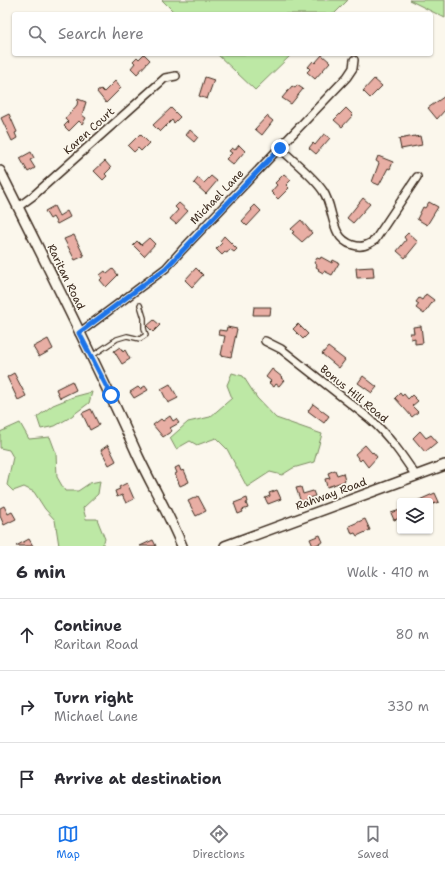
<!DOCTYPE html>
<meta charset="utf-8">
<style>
:root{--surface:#fff;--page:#f2f2f3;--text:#2b2b33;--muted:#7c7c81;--line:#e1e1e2;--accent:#1a73e8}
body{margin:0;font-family:"Shantell Sans",sans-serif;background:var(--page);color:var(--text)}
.controls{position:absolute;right:12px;bottom:12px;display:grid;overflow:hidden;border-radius:4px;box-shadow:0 1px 3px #0004}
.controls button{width:36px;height:36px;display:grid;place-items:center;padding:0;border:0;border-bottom:1px solid var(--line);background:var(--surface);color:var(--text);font:20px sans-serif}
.stop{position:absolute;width:12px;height:12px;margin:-9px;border:3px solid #1a73e8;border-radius:50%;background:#fff}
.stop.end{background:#1a73e8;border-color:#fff;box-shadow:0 1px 4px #0008}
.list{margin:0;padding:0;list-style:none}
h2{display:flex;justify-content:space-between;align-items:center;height:52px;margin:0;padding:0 16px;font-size:17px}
h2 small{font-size:13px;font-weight:400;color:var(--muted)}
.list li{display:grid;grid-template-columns:26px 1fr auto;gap:12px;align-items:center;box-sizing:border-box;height:72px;padding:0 16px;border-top:1px solid var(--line)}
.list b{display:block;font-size:15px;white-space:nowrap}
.list p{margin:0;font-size:13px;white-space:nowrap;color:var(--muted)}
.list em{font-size:13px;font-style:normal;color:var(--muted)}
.icon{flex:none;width:22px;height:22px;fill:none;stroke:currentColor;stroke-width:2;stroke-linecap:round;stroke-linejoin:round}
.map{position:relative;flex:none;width:445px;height:546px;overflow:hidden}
.search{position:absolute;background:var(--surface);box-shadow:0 1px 3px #0004;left:12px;right:12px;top:12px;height:44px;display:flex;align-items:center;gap:10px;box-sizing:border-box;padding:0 14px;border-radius:4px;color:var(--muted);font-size:15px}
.sheet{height:268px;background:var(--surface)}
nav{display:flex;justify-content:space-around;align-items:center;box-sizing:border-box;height:56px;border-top:1px solid var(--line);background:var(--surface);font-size:11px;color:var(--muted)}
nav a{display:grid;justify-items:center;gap:2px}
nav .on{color:var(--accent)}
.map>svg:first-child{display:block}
.green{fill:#bde8a5;stroke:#7c8962}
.building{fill:#e8aea4;stroke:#3b2a1e}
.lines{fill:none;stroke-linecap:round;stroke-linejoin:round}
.lane-casing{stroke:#3b2a1e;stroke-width:6}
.street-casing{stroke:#3b2a1e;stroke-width:10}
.secondary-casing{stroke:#3b2a1e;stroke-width:12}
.lane{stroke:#fbf7ec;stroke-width:3.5}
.street{stroke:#fbf7ec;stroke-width:7}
.secondary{stroke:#fbf7ec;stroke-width:9}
.route{stroke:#1a73e8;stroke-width:5}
.labels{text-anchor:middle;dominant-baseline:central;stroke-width:3.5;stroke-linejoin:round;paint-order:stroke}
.street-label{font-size:11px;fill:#3b2a1e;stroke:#fbf7ec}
</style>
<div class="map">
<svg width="445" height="546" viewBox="0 0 445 546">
<rect width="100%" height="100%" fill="#fbf7ec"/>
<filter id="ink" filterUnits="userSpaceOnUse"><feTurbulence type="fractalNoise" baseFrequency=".025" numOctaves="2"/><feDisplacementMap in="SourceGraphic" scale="8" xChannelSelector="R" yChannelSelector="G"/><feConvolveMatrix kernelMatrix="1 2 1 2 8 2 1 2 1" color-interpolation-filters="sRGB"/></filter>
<g filter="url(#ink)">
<!-- green -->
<path class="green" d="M162 0H348L334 14H176Z
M409 0H445V18Z
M217 54H292L255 90Z
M232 373 243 376 257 398 276 418 322 434 314 462 293 468 282 475 270 472 247 487 227 449 216 438 197 445 190 441 176 449 170 438 188 422 210 417 232 398 227 385Z
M92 392 89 403 69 418 55 426 41 429 37 417 53 405 73 397Z
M20 423 29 439 50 437 56 453 57 477 65 491H78L90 483 100 481 98 494 83 508 86 519H97L105 539 102 546H59L55 520 45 509 34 492 24 487 13 491 7 485 13 457 9 450 0 448V432Z"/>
<!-- building -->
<path class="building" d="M144 54 150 60 137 74 131 68 135 63 133 61 137 57 139 59Z
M322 55 330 62 315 79 307 72 310 69 308 67 313 61 315 63Z
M205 77 214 80 207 99 199 96Z
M374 79 382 86 370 98 363 91Z
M115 81 121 88 106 103 97 92 101 89 104 92Z
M297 85 303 89 291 104 282 98 292 86 295 88Z
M445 96V110L437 119 428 108Z
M78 99 86 102 82 115 86 118 82 124 79 121 69 131 64 126 68 122 65 119 77 105Z
M171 108 180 117 174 123 172 120 160 132 153 125Z
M346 108 353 115 342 127 334 120Z
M9 114 17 132 15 133 17 138 12 141 1 118Z
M267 116 273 121 262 135 255 129Z
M190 130 198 137 194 142 186 135Z
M140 134 149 143 141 151 138 148 134 152 128 146Z
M324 134 330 138 316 154 309 148 313 143 315 145Z
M415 136V137L420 136 422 145 401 149 399 139Z
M239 145 245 151 233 165 226 159 232 153 229 151 232 148 235 150Z
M31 152 34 158 30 160 35 168 28 172 20 158Z
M378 156 393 162 390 169 388 168 379 185 372 182 379 163 376 161Z
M105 161 111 168 105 174 107 176 103 180 94 171Z
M284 174 291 180 286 185 289 188 278 199 271 192 277 185 275 183Z
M211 176 217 181 206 194 194 183 198 178 204 183Z
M363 198 370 204 353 223 347 218Z
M429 202 438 207 427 225 417 219 423 207 425 208Z
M179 203 188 211 176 224 170 219 178 210 175 207Z
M255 205 261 211 247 226 242 221 252 210 251 209Z
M54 206 59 216 67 211 70 217 57 224 53 217 50 219 45 211Z
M301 220 312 233 302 242 292 233 294 232 291 229Z
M408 233 418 242 405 258 397 251 406 240 404 237Z
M74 235 84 256 75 260 64 239Z
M224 236 237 249 234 252 230 249 227 253 225 252 222 255 216 249 222 243 220 241Z
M149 238 155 244 144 256 133 245 137 241 141 245Z
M321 257 332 263 333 260 339 263 332 275 324 271 323 273 318 270 319 269 316 267 317 265 314 263 317 258 320 259Z
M373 267 374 277 357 278 356 268Z
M196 268 203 275 192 287 185 280Z
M113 269 118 275 106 287 100 280 102 278 100 275 105 271 107 274Z
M426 294 434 300 424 314 416 308 419 304 416 302 419 298 422 300Z
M254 307H271L270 315H253Z
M154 320 160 325 153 332 147 326Z
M298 324 308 334 303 339 293 329Z
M421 326 423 343 415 344V338L411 339 410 333H414L413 327Z
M227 327 237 329 231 357 221 355 225 336 218 335 219 330 226 331Z
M48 339 53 349 39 357 33 347Z
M120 347 123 352 125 350 130 359 122 364 114 351Z
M328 347 345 360 339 368 322 354Z
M272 369 282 377 281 378 284 380 279 386 276 384 274 387 269 383 271 381 266 377Z
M14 373 26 396 18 400 7 377Z
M363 376 377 387 372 393 358 383Z
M72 381 76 390 60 398 56 389Z
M170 384 178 398 168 403 161 389Z
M145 386 148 390 134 398 130 392 138 387 140 389Z
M400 393 402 396 404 394 408 399 412 395 418 401 412 406 418 412 412 417 395 398Z
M313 404 329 416 324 423 308 411Z
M91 409 99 425 90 430 82 413Z
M170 416 173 421 176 419 179 423 170 428 172 431 163 437 153 425 161 419 163 421Z
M420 431 426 438 431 435 437 442 425 452 413 438Z
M108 445 116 461 109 465 101 450Z
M365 445 372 453 373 452 377 457 368 467 362 459 360 461 355 454Z
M179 466 181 471 184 470 189 482 180 486 175 474 177 473 175 468Z
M335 470 337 475 343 473 345 481 327 487 325 479 330 478 328 473Z
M127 483 134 499 126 503 122 495 117 497 115 491 120 489 119 487Z
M301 487 303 494 313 491 315 496 301 502 296 488Z
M277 490 281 499 268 504 265 498 270 496 269 493Z
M435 493 439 502 430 505V501H417Z
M198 496 206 511 196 516 188 501Z
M247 498 248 502 246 503 248 508 242 510 243 512 238 514 234 503Z
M4 506 8 514 12 512 16 519 4 525 0 516V508Z
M400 510V518L394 520 391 513Z
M365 519 370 530 357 536 355 533 352 534 349 526Z
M320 535 323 542 313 546 310 539Z
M29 539 33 546H16Z
M153 540 156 546H140Z"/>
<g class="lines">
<!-- lane casing -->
<g class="lane-casing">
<path id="lane" d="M92 356 117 339 127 336 140 339 146 335 144 328V318L140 305"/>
</g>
<!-- street casing -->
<g class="street-casing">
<path id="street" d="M280 148C293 161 313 176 323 191 335 208 329 238 353 245 362 248 368 245 375 240L417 177
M18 207 33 196 165 78 176 76
M79 333 166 268 182 250 347 77 353 68 354 60
M265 341 281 349 370 419C389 436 402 455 416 476"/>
</g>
<!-- secondary casing -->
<g class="secondary-casing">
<path id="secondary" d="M0 171C47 265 95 360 138 456 152 486 169 514 182 546
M225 546 445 465"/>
</g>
<!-- lane -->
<use href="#lane" class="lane"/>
<!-- street -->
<use href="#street" class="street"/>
<!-- secondary -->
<use href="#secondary" class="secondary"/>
</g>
</g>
<g class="lines" filter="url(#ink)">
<!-- route -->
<path class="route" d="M111 395 79 333 166 268 280 148"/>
</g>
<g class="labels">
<!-- street labels -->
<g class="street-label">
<text transform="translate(89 131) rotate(-42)">Karen Court</text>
<text transform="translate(217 197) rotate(-46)">Michael Lane</text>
<text transform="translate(66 277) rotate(64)">Raritan Road</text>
<text transform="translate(354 394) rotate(39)">Bonus Hill Road</text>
<text transform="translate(331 494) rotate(-20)">Rahway Road</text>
</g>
</g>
</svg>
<div class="controls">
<button><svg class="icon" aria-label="layers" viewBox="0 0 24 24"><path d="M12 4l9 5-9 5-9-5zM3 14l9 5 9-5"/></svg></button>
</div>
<div class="stop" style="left:111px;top:395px"></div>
<div class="stop end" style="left:280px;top:148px"></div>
<div class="search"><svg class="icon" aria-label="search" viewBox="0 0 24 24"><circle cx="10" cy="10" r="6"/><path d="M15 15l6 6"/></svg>Search here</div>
</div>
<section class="sheet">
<h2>6 min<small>Walk · 410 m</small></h2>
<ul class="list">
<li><svg class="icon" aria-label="ahead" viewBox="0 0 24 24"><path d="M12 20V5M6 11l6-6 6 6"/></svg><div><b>Continue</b><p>Raritan Road</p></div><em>80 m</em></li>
<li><svg class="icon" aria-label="right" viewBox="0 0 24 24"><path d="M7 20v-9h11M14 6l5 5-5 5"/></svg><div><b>Turn right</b><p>Michael Lane</p></div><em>330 m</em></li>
<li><svg class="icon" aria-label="arrive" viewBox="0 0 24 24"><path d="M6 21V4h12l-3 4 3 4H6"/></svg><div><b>Arrive at destination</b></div></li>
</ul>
</section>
<nav>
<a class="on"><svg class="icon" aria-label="map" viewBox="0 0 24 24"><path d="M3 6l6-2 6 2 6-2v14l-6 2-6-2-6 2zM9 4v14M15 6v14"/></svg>Map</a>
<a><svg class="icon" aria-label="directions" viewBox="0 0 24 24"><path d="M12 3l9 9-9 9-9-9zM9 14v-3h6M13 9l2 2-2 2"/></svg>Directions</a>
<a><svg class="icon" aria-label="saved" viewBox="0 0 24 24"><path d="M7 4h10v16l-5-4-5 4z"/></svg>Saved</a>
</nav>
